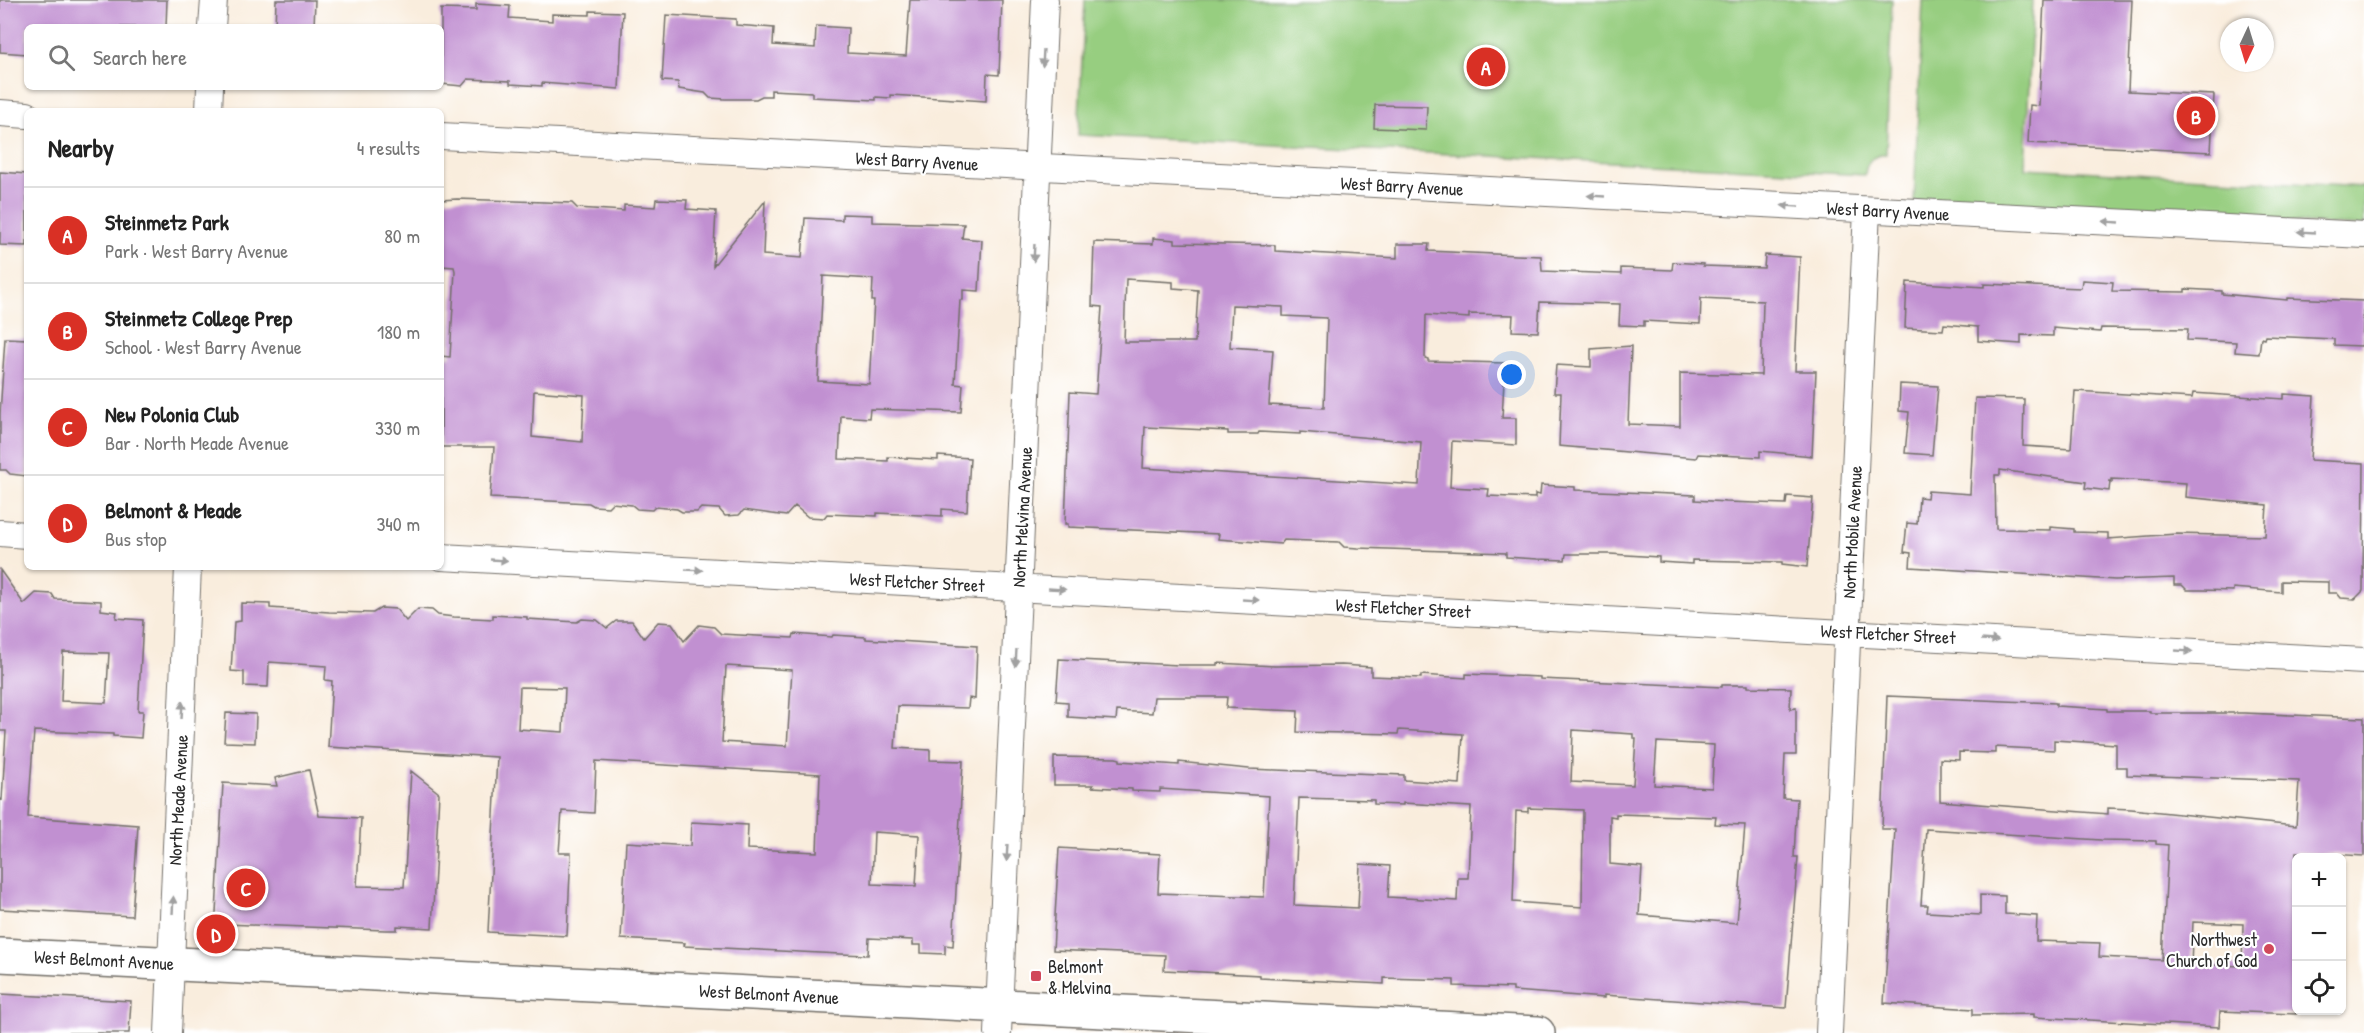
<!DOCTYPE html>
<meta charset="utf-8">
<style>
:root{--surface:#fff;--page:#f6f6f6;--text:#222;--muted:#767676;--line:#e0e0e0;--accent:#d93025}
body{margin:0;font-family:"Patrick Hand",sans-serif;background:var(--page);color:var(--text)}
.controls{position:absolute;right:18px;bottom:18px;display:grid;overflow:hidden;border-radius:9px;box-shadow:0 2px 4px #0004}
.controls button{width:54px;height:54px;display:grid;place-items:center;padding:0;border:0;border-bottom:2px solid var(--line);background:var(--surface);color:var(--text);font:30px sans-serif}
.compass{position:absolute;left:2220px;top:18px;width:54px;height:54px;border-radius:50%;background:var(--surface);box-shadow:0 2px 4px #0004;rotate:184deg}
.you{position:absolute;left:1512px;top:375px;width:21px;height:21px;margin:-15px;border:4px solid #fff;border-radius:50%;background:#1a73e8;box-shadow:0 0 0 9px #1a73e833}
.badge{display:grid;place-items:center;width:39px;height:39px;border-radius:50%;background:var(--accent);color:#fff;font-size:20px;font-weight:700}
.pin{position:absolute;translate:-50% -50%;border:3px solid #fff;box-shadow:0 2px 6px #0006}
.list{margin:0;padding:0;list-style:none}
h2{display:flex;justify-content:space-between;align-items:center;height:78px;margin:0;padding:0 24px;font-size:26px}
h2 small{font-size:20px;font-weight:400;color:var(--muted)}
.list li{display:grid;grid-template-columns:39px 1fr auto;gap:18px;align-items:center;box-sizing:border-box;height:96px;padding:0 24px;border-top:2px solid var(--line)}
.list b{display:block;font-size:22px;white-space:nowrap}
.list p{margin:0;font-size:20px;white-space:nowrap;color:var(--muted)}
.list em{font-size:20px;font-style:normal;color:var(--muted)}
.icon{flex:none;width:33px;height:33px;fill:none;stroke:currentColor;stroke-width:2;stroke-linecap:round;stroke-linejoin:round}
.map{position:relative;flex:none;width:2364px;height:1033px;overflow:hidden}
.search{position:absolute;background:var(--surface);box-shadow:0 2px 4px #0004;left:24px;top:24px;width:420px;height:66px;display:flex;align-items:center;gap:15px;box-sizing:border-box;padding:0 21px;border-radius:9px;color:var(--muted);font-size:22px}
.panel{position:absolute;background:var(--surface);box-shadow:0 2px 4px #0004;left:24px;top:108px;width:420px;height:462px;border-radius:9px}
.map>svg:first-child{display:block}
.green{fill:#97ce80;stroke:#617c56;stroke-width:1.5}
.building{fill:#c190d1;fill-rule:evenodd}
.lines{fill:none;stroke-linecap:round;stroke-linejoin:round}
.minor-casing{stroke:#736f69;stroke-width:28}
.secondary-casing{stroke:#736f69;stroke-width:36}
.minor{stroke:#fff;stroke-width:26}
.secondary{stroke:#fff;stroke-width:33}
.oneway{fill:#a0a0a0}
.poi-dot{fill:#d1495b;stroke:#fff;stroke-width:2}
.labels{text-anchor:middle;dominant-baseline:central;stroke-width:4.5;stroke-linejoin:round;paint-order:stroke}
.street-label{font-size:18px;fill:#2b2b2b;stroke:#fff}
.poi-label{font-size:18px;fill:#2b2b2b;stroke:#fff;text-anchor:end}
</style>
<div class="map">
<svg width="2364" height="1033" viewBox="0 0 2364 1033">
<rect width="100%" height="100%" fill="#fff"/>
<filter id="ink" filterUnits="userSpaceOnUse"><feTurbulence type="fractalNoise" baseFrequency=".0167" numOctaves="2"/><feDisplacementMap in="SourceGraphic" scale="12" xChannelSelector="R" yChannelSelector="G"/><feConvolveMatrix kernelMatrix="1 2 1 2 8 2 1 2 1" color-interpolation-filters="sRGB"/></filter>
<filter id="wash" filterUnits="userSpaceOnUse"><feTurbulence type="fractalNoise" baseFrequency=".008" numOctaves="4" result="noise"/><feDisplacementMap in="SourceGraphic" scale="24" xChannelSelector="R" yChannelSelector="G"/><feGaussianBlur stdDeviation="1.35" result="paint"/><feColorMatrix in="noise" values="0 0 0 0 0 0 0 0 0 0 0 0 0 0 0 0 0 1.4 0 .05"/><feComposite in="paint" operator="in"/></filter>
<g filter="url(#wash)">
<rect width="100%" height="100%" fill="#f9eddd"/>
<!-- green -->
<path class="green" d="M1085 0H1892L1886 154C1872 156 1866 161 1865 175L1078 135Z
M1923 0H2033L2025 168 2364 187V226L1914 202Z"/>
<g id="blocks">
<!-- building -->
<path class="building" d="M0 0H167L166 27H27V54L0 52Z
M276 0H315L314 27H275Z
M910 0H1002L999 75 987 74 986 101 891 95V98L876 97V100L812 97V92L771 90V96H762L756 99H725L710 98 705 93 679 89 678 82 662 81 666 15 736 19V25L774 28 773 45 815 48 816 26 848 28 847 53 906 56Z
M2044 0H2132L2128 91 2214 95 2211 152 2028 143 2030 105 2039 106Z
M476 4 510 6 509 18 552 21V14L590 15V11L623 12 619 89 542 83V86L510 84V81L468 79 462 86 441 84V9L476 10Z
M1375 105 1427 106 1426 130 1374 128Z
M0 172 27 174V246L0 245Z
M457 199 572 203 577 208 624 211V205L655 207 656 199 687 200 686 209 716 211 713 266 765 201 763 255 802 258 805 218 842 220V214L872 215V222L964 224 962 238 982 240 979 291 963 290V300H960L955 384 963 385 961 412 870 409 869 418 841 416 839 459 888 461V457L938 460V456L970 458 967 511 942 509V516L877 513V516L827 514 824 518 808 517 795 506 786 516 744 510 739 515 725 516 719 509 701 508 697 512H682L677 509 655 507 652 510 637 509 632 505 612 503 608 507 594 506 589 503 490 498 494 447H441V356L450 357 455 271 454 267 441 266V200ZM823 276 873 279 872 301H874L869 384 818 381ZM534 391 584 395 582 442 532 437Z
M1153 238 1175 240V243L1275 245V251L1397 258V244H1429L1428 251 1541 256 1542 271 1621 274V268L1672 270 1673 262 1703 264V266L1764 268 1765 255 1800 257 1795 371H1816L1812 456 1760 451V457L1698 454 1696 458 1559 446 1561 393H1554L1556 365 1591 367V349L1631 346 1628 424 1680 426V373L1761 375 1763 301 1701 298 1700 324 1644 321V326L1619 325 1620 304 1540 302 1538 332 1512 331 1513 315 1469 314V318L1426 315 1425 358 1428 359V361L1505 363 1502 418H1516V445L1452 441 1450 487 1489 489 1488 496 1535 498V494L1540 495 1541 485 1575 487V490L1695 495V500L1726 502 1786 504 1787 496 1813 498 1807 567 1782 564V562L1692 560V564L1659 562V557L1610 554H1566L1565 560 1538 559 1506 557V553L1358 548 1344 547 1339 542 1284 540 1281 544 1218 539 1219 534 1068 527V524H1065L1070 392 1096 394 1102 307 1092 306 1094 242 1153 244ZM1126 279 1173 282V288L1198 290 1195 342H1124ZM1232 305 1283 307V316L1327 318 1324 408 1269 405 1273 350 1230 347ZM1145 427 1228 431V434H1258L1259 432 1300 434V432L1421 442 1419 485 1143 468Z
M2082 280 2113 282 2112 291 2185 292V289L2222 291V294L2287 300V298L2364 301 2362 346 2334 345V339L2265 336 2264 339 2261 338 2259 354 2235 352 2236 342 2187 340 2188 329 2101 328 2100 332 2053 328V336L2021 335V344L1978 341V327L1944 324 1943 330 1905 328 1907 282 1984 287V284L2081 288Z
M5 338 27 339V476L10 474 6 470H0V414Z
M1900 384 1938 386 1932 455 1905 453 1909 412 1899 411Z
M2075 391 2192 398 2193 393 2284 399V394L2314 396 2310 460 2364 463 2363 591 2355 599 2341 598 2337 593H2328V582L2281 581V592L2233 588V591L2202 590H2187L2182 585H2174V578L2115 580 1910 567 1911 553 1904 552 1907 523 1917 524 1919 497 1927 498 1928 491 1970 494 1975 398 2024 399 2023 446 2071 449ZM2000 470 2086 482 2085 488 2109 491 2110 481 2112 482V479L2186 483 2185 497 2267 505 2265 536 2176 534 2108 539V533L2074 532V529L2050 527V530L1996 529 1995 475H2000Z
M0 570 24 604 36 593 52 594 55 599 101 601V610L117 612 116 618 143 620 138 711H143L141 738 113 736V734L34 731 28 817 138 825 132 916 0 909V799L2 800 6 731H0ZM63 652 109 653 106 703 61 701Z
M241 603 270 604V608L329 612 373 613 381 608 396 609 406 621 418 609 432 610 438 615 454 617 493 619V615L527 617V619L577 622 582 619 597 620 607 628 616 621H632L644 638 658 622 672 623 684 641 699 625 714 627 721 634 793 638 794 634 832 637 833 635 866 637V639L977 646 975 699 969 698 968 708 898 706 895 748 930 750V760L963 761 953 946 945 945V954L921 953V945H913V940L869 938 868 955 840 954 684 946 685 943 621 939 626 842 690 846 691 822 748 825 747 849 817 852 820 774 596 761 594 813 562 811 559 853H571L567 936 488 932 497 757 328 747 332 681 325 680 326 666 269 662 268 687 244 686V672L231 671 234 622 241 621ZM726 666 792 670 787 746 722 742ZM520 687 565 688 563 732 518 729ZM874 832 919 835 916 886 872 884Z
M1059 659 1179 665H1217V663L1275 666 1342 665 1371 667V676L1421 678V675L1466 678V674L1540 677V679L1722 687V685H1748V687L1791 688 1790 709 1796 708V755H1785L1783 798 1797 799 1794 857H1798L1786 1008 1604 995V998L1513 991V988L1454 986V980L1384 978V984L1260 978V975L1164 970 1165 955 1053 950 1059 848 1160 854 1158 893 1264 897 1269 796 1160 789V792L1132 791V789L1092 787 1093 785H1054V757L1116 758 1120 759V761L1179 765V762L1249 769 1404 775V780L1460 784 1463 734 1399 730 1398 734 1297 732 1298 711 1226 708 1227 697H1154L1152 713 1117 711 1116 720 1068 717V702L1056 701ZM1573 730 1633 734V738H1636L1633 785 1571 782ZM1657 742 1714 745 1712 788 1654 785ZM1299 798 1374 800V804L1403 805V803L1471 807 1468 878H1458L1457 901 1388 897 1390 866 1360 864 1358 908 1294 905ZM1528 808 1583 810 1582 907 1513 902 1516 811 1528 812ZM1616 814 1716 817 1715 824 1745 825 1737 923 1639 915 1642 867 1610 864V816L1616 817Z
M1887 696 2056 703V706L2107 709V711H2150V713H2244L2364 718V856L2296 852V1014L2220 1011 2219 1027 2034 1017V1014L1973 1015V1009L1884 1003 1895 829H1882ZM2054 740 2116 744V767H2127V775L2299 781 2296 826 2131 809 2108 808V814L1940 801V759L1959 760V752L1995 753V747L2054 750ZM1926 829 2101 840 2156 841V844L2168 845 2162 960 2099 957 2100 943 2036 941 2037 916 2005 914V896L1980 895V915L1927 912 1928 905H1921ZM2193 922 2243 924 2242 966 2191 964Z
M226 713 256 714 255 743 224 742Z
M309 770 319 816 361 818 357 886 404 887 411 771 439 793 432 928 397 926V930H385L225 924 216 913 223 783 277 786 275 778Z
M0 994 131 1001 129 1033H0Z"/>
</g>
</g>
<g filter="url(#ink)">
<use href="#blocks" fill-opacity="0" stroke="#736f69" stroke-width="1.5"/>
<g class="lines">
<!-- minor casing -->
<g class="minor-casing">
<path id="minor" d="M212 27 214 0
M209 111 210 87
M0 113 27 115
M441 136 2364 235
M0 533 27 535
M441 557 2364 661
M168 1033 188 567
M998 1033 1045 0
M1829 1033 1867 210"/>
</g>
<!-- secondary casing -->
<g class="secondary-casing">
<path id="secondary" d="M0 955 1538 1033"/>
</g>
<!-- minor -->
<use href="#minor" class="minor"/>
<!-- secondary -->
<use href="#secondary" class="secondary"/>
</g>
<!-- one-way arrows -->
<defs><path id="oneway-solid" d="M-6-.8H1V-3.2L6.5 0L1 3.2V.8H-6Z" transform="scale(1.5)"/></defs>
<g class="oneway">
<use href="#oneway-solid" transform="translate(1043 58) rotate(93)"/>
<use href="#oneway-solid" transform="translate(1596 196) rotate(-177)"/>
<use href="#oneway-solid" transform="translate(1790 206) rotate(-177)"/>
<use href="#oneway-solid" transform="translate(2111 222) rotate(-177)"/>
<use href="#oneway-solid" transform="translate(2306 232) rotate(-177)"/>
<use href="#oneway-solid" transform="translate(1034 253) rotate(93)"/>
<use href="#oneway-solid" transform="translate(499 560) rotate(3)"/>
<use href="#oneway-solid" transform="translate(694 570) rotate(3)"/>
<use href="#oneway-solid" transform="translate(1057 589) rotate(3)"/>
<use href="#oneway-solid" transform="translate(1251 600) rotate(3)"/>
<use href="#oneway-solid" transform="translate(1990 640) rotate(3)"/>
<use href="#oneway-solid" transform="translate(2184 651) rotate(3)"/>
<use href="#oneway-solid" transform="translate(1016 658) rotate(93)"/>
<use href="#oneway-solid" transform="translate(182 710) rotate(-87)"/>
<use href="#oneway-solid" transform="translate(1007 853) rotate(93)"/>
<use href="#oneway-solid" transform="translate(173 905) rotate(-87)"/>
</g>
</g>
<!-- markers -->
<g class="poi-dot">
<circle cx="2269" cy="949" r="6"/>
<rect x="1030" y="970" width="12" height="12" rx="3"/>
</g>
<g class="labels">
<!-- street labels -->
<g class="street-label">
<text transform="translate(917 161) rotate(3)">West Barry Avenue</text>
<text transform="translate(1402 186) rotate(3)">West Barry Avenue</text>
<text transform="translate(1888 211) rotate(3)">West Barry Avenue</text>
<text transform="translate(1022 517) rotate(-87)">North Melvina Avenue</text>
<text transform="translate(1852 532) rotate(-87)">North Mobile Avenue</text>
<text transform="translate(917 582) rotate(3)">West Fletcher Street</text>
<text transform="translate(1403 608) rotate(3)">West Fletcher Street</text>
<text transform="translate(1888 634) rotate(3)">West Fletcher Street</text>
<text transform="translate(178 800) rotate(-87)">North Meade Avenue</text>
<text transform="translate(104 960) rotate(3)">West Belmont Avenue</text>
<text transform="translate(769 994) rotate(3)">West Belmont Avenue</text>
</g>
<!-- poi labels -->
<g class="poi-label">
<text x="2257" y="939">Northwest<tspan x="2257" dy="21">Church of God</tspan></text>
<text x="1048" y="966" text-anchor="start">Belmont<tspan x="1048" dy="21">&amp; Melvina</tspan></text>
</g>
</g>
</svg>
<div class="controls">
<button>+</button>
<button>−</button>
<button><svg class="icon" aria-label="locate" viewBox="0 0 24 24"><circle cx="12" cy="12" r="6"/><path d="M12 2v4M12 18v4M2 12h4M18 12h4"/></svg></button>
</div>
<svg class="compass" viewBox="-18 -18 36 36"><path d="M0-13l5 13h-10z" fill="#e53935"/><path d="M0 13l5-13h-10z" fill="#767676"/></svg>
<div class="you"></div>
<div class="pin badge" style="left:1486px;top:67px">A</div>
<div class="pin badge" style="left:2196px;top:116px">B</div>
<div class="pin badge" style="left:246px;top:888px">C</div>
<div class="pin badge" style="left:216px;top:934px">D</div>
<div class="search"><svg class="icon" aria-label="search" viewBox="0 0 24 24"><circle cx="10" cy="10" r="6"/><path d="M15 15l6 6"/></svg>Search here</div>
<section class="panel">
<h2>Nearby<small>4 results</small></h2>
<ul class="list">
<li><span class="badge">A</span><div><b>Steinmetz Park</b><p>Park · West Barry Avenue</p></div><em>80 m</em></li>
<li><span class="badge">B</span><div><b>Steinmetz College Prep</b><p>School · West Barry Avenue</p></div><em>180 m</em></li>
<li><span class="badge">C</span><div><b>New Polonia Club</b><p>Bar · North Meade Avenue</p></div><em>330 m</em></li>
<li><span class="badge">D</span><div><b>Belmont &amp; Meade</b><p>Bus stop</p></div><em>340 m</em></li>
</ul>
</section>
</div>
